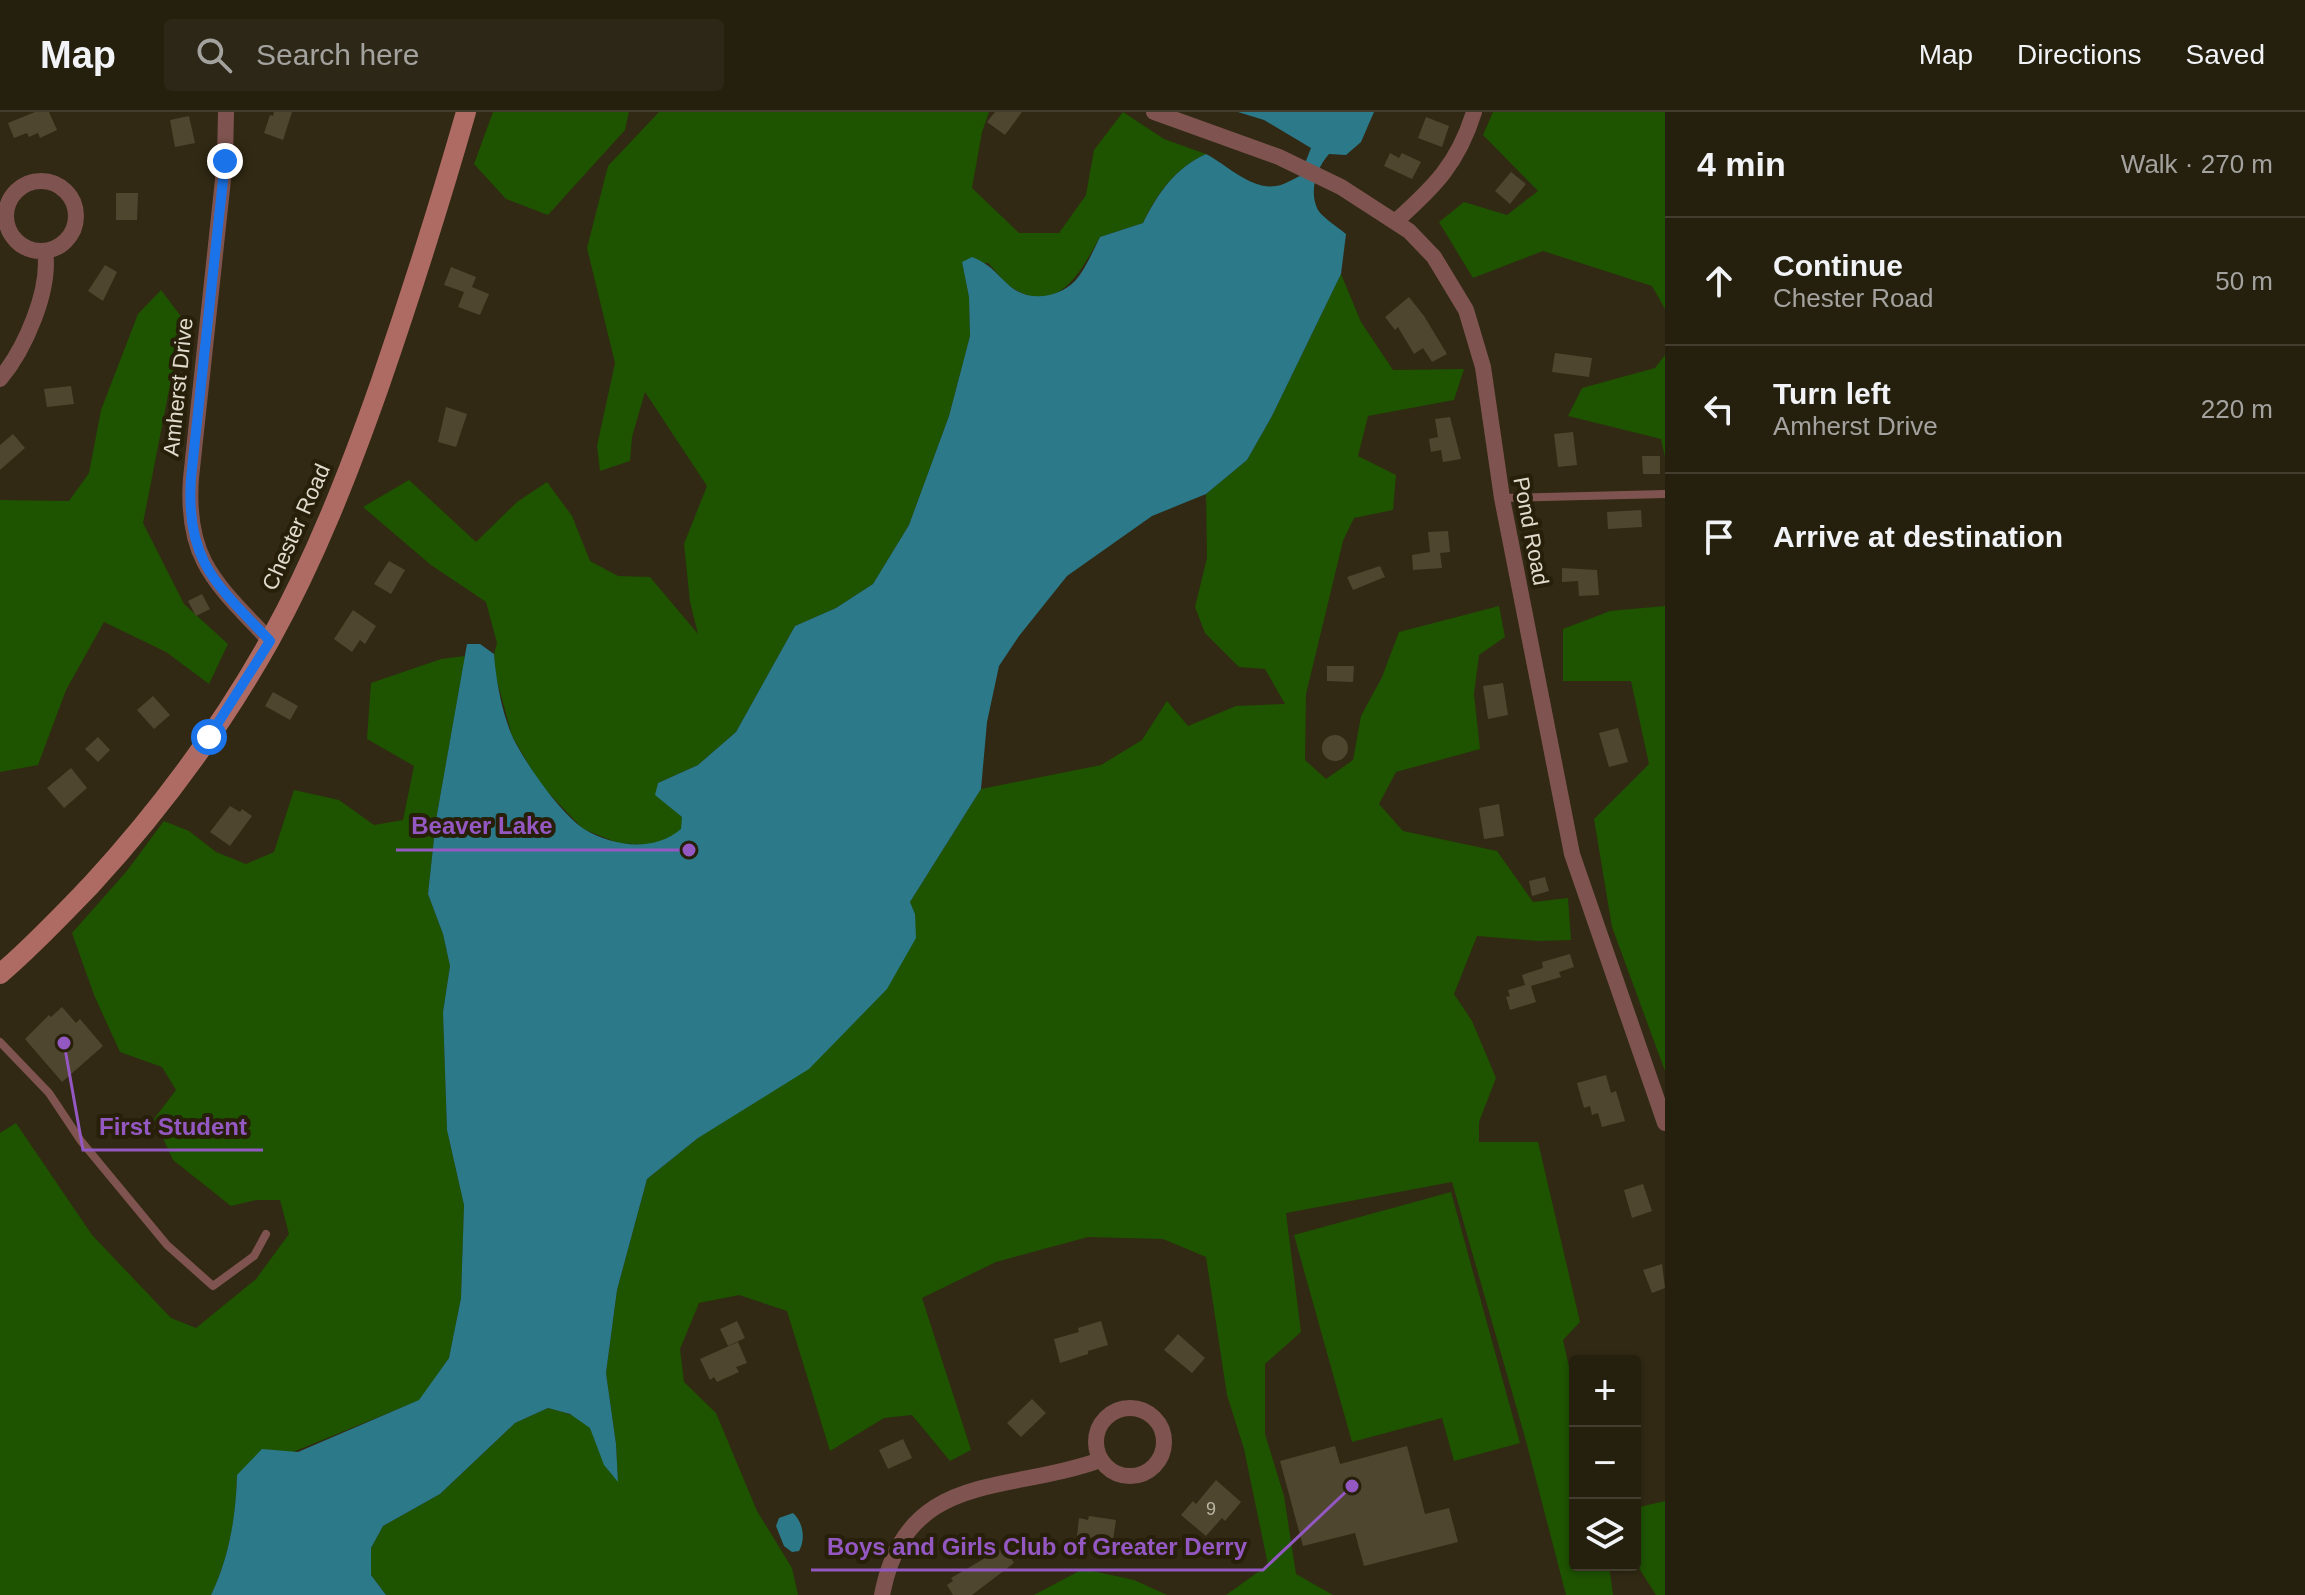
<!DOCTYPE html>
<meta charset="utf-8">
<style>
:root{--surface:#251f0e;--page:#2d2717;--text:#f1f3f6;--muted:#a3a29e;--line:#423d2e}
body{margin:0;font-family:Arial,sans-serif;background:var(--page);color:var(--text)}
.controls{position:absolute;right:24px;bottom:24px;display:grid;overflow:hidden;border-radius:8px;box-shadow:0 2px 6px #0004}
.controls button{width:72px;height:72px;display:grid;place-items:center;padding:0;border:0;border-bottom:2px solid var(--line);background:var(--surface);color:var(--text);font:40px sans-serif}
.stop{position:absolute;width:24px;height:24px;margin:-18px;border:6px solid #1a73e8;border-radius:50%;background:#fff}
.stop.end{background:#1a73e8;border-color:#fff;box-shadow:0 2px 8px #0008}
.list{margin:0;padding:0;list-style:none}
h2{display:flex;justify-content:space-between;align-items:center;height:104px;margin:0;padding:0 32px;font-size:34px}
h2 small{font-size:26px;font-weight:400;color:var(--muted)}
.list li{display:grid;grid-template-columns:52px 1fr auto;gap:24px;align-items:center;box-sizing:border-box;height:128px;padding:0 32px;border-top:2px solid var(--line)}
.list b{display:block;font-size:30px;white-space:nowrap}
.list p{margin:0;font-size:26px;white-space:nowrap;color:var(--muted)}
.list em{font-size:26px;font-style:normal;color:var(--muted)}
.icon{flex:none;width:44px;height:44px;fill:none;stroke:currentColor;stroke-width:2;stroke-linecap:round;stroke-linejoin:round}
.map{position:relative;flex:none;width:1665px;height:1483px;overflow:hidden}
header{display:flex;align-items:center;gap:48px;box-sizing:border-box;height:112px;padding:0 40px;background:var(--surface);border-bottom:2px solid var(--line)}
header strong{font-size:38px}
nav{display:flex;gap:44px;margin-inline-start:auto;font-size:28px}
.search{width:560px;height:72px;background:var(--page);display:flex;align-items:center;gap:20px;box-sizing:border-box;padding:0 28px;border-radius:8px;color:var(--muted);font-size:30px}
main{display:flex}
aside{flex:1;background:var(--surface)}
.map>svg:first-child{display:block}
.green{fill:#1e5300}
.water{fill:#2c7989}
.building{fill:#4f462f}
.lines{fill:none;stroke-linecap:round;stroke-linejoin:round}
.service{stroke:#7f5450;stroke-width:8}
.minor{stroke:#7f5450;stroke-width:16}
.secondary{stroke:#ae6b64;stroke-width:20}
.route{stroke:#1a73e8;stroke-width:10}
.labels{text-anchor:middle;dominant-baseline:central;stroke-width:8;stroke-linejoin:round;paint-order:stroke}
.number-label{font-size:18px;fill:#bcb6a6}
.street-label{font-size:22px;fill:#e0dbcd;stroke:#271f09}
.leader{fill:none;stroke:#9458c2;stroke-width:3}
.callout-dot{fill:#9458c2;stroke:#271f09;stroke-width:3}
.callout-label{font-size:24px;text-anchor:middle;font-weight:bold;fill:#9458c2;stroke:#271f09;stroke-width:8;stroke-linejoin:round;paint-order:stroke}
</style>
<header>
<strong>Map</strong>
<div class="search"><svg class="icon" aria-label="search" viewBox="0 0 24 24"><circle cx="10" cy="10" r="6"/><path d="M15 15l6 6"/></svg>Search here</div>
<nav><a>Map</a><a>Directions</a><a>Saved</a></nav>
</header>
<main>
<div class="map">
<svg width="1665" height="1483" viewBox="0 0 1665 1483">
<rect width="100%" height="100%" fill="#312913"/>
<!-- green -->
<path class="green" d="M493 0H629L625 18 548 103 506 87 474 52Z
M659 0H989L982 20 972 76 1019 121H1059L1086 83 1094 38 1123 0 1164 27 1206 42C1175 56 1157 81 1143 111L1100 125C1082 157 1060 203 1016 178 1005 172 997 160 988 151L962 150 969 185 970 224 949 304 909 413 873 472 836 496 795 514 736 620 698 653 658 671 656 683 682 705V717L671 727 648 733 618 731 583 717 540 672 512 624 496 565 494 542 497 531 486 490 431 453 363 395 409 368 476 430 517 390 547 370 572 404 590 449 618 464 650 465 698 522 690 490 684 432 707 374 645 280 632 325 630 349 600 359 597 334 615 251 587 136 608 54Z
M1493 0H1665V197L1652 174 1543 139 1473 166 1439 110 1464 90 1507 103 1538 79 1483 23Z
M1341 162 1361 210 1393 258 1464 257 1454 288 1368 304 1358 344 1396 363 1393 398 1354 406 1343 429 1306 582 1305 648 1326 667 1353 648 1361 604 1382 565 1399 520 1499 494 1505 525 1479 543 1474 582 1480 637 1396 660 1379 692 1403 719 1497 739 1533 790 1568 786 1571 828 1538 829 1477 824 1454 882 1472 909 1496 966 1479 1010V1030H1538L1580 1210 1563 1228 1575 1282V1453H1609L1613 1483H1566L1526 1329 1452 1070 1286 1101 1301 1220 1265 1252V1322L1284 1384 1296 1462 1333 1483H1226L1268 1453 1244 1337 1227 1283 1206 1145 1163 1127 1088 1125 996 1150 922 1186 971 1338 950 1349 912 1303 884 1306 830 1339 787 1199 739 1183 699 1191 680 1237 684 1270 716 1301 757 1399 792 1456 798 1483H386L371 1463V1436L383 1414 440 1382 515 1311 548 1296C562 1300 582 1304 590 1316 603 1334 597 1349 618 1369L616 1332 606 1261 617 1178 647 1067 698 1026 915 802 910 790 981 677 1101 653 1142 628 1167 589 1188 614 1236 594 1285 592 1265 557 1239 555 1205 521 1195 495 1207 446 1206 382 1247 348 1272 304Z
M161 178 183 207 143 411 184 492 228 532 209 572 166 540 104 510 66 578 38 653 0 660V388L69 389 89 361 101 298 138 202Z
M1665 243V345L1661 327 1568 304 1582 276 1655 256Z
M1665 494V959L1612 815 1594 707 1649 652 1631 569H1563V517L1610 499Z
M465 544 436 708 428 782 443 822 450 854 443 900 447 1018 464 1093 461 1186 449 1246 420 1288 237 1363C236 1404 229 1446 211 1483H0V1021L16 1011 92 1123 171 1206 196 1216 256 1167 289 1122 280 1088H256L231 1094 173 1048 154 1007 176 978 162 955 120 940 94 883 72 821 126 760 164 709 189 719 216 740 246 752 274 740 294 678 339 688 374 713 403 708 414 654 367 627 371 571 441 547Z
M1451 1080 1520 1331 1454 1349 1442 1306 1352 1330 1294 1123Z
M1665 1389V1483H1656L1635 1450V1396Z
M1083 1457 1134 1468 1167 1483H1034Z"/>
<!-- water -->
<path class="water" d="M1238 0H1374L1361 30 1346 43 1329 42C1317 55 1309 78 1317 96 1321 105 1338 115 1346 122L1341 162 1272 304 1247 348 1206 382 1152 404 1067 464 1019 524 999 554 987 610 981 677 910 790 915 802 916 826 887 877 809 957 698 1026 647 1067 617 1178 606 1261 616 1332 618 1370 604 1353 590 1316 570 1302 548 1296 515 1311 440 1382 383 1414 371 1436V1463L386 1483H211C229 1446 236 1404 237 1363L262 1337 298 1340 419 1288 449 1246 461 1186 464 1093 447 1018 443 900 450 854 443 822 428 782 436 708 467 532H480L494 542C496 569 502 601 513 626 526 652 560 701 584 717 614 735 654 740 681 717L682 705 655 683 658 671 698 653 736 620 795 514 836 496 873 472 909 413 949 304 970 224 969 185 962 150 972 145C992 153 996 162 1011 175 1030 190 1058 186 1075 169 1085 158 1093 139 1100 125L1143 111C1158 81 1175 56 1206 42 1227 53 1251 78 1276 74 1284 73 1293 67 1300 64L1311 36 1264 8Z
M793 1401C803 1410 806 1427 799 1439L792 1440 784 1434 776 1414 779 1406Z"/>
<!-- building -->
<path class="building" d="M35 0H49L57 18 40 26 38 21 29 25 27 21 14 26 8 11Z
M274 0H292L283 28 264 21 270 3 273 4Z
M995 0H1022L1005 23 987 10Z
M189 4 195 31 175 35 170 8Z
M1426 5 1449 14 1442 35 1418 26Z
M1390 41 1399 46 1402 41 1421 50 1412 67 1384 54Z
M1511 60 1526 72 1510 92 1495 79Z
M116 81H138L137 108H116Z
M105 153 117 160 103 189 88 179Z
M451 155 476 165 472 175 489 182 480 203 458 195 464 180 444 173Z
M1409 185 1424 204 1447 242 1432 250 1423 236 1414 242 1398 215 1395 218 1385 205Z
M1555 241 1592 246 1589 265 1552 260Z
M71 274 74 292 47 295 44 277Z
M446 295 467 302 456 335 438 330Z
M1450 305 1461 347 1443 350 1441 338 1431 340 1429 327 1438 325 1435 307Z
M1573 320 1577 353 1558 355 1554 322Z
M13 322 25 336 0 358V333Z
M1642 344H1660V362H1643Z
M1641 398 1642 415 1608 417 1607 400Z
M1448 419 1450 440 1440 441 1442 456 1413 458 1412 443 1430 440 1428 420Z
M389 449 405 458 391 482 374 472Z
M1380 454 1385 465 1353 478 1347 465Z
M1562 456 1597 458 1599 483 1579 484 1578 469 1562 470Z
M202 482 210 497 196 504 188 489Z
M353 498 376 514 365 532 360 528 352 540 334 527Z
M1327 554H1354L1353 570 1327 569Z
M1503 571 1508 603 1488 607 1483 574Z
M273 580 298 594 290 608 265 594Z
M153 584 170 603 154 617 137 598Z
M1618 616 1628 650 1609 655 1599 621Z
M1322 636a13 13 0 1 1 26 0a13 13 0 1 1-26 0Z
M98 625 110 638 98 650 85 637Z
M71 656 87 676 64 696 47 676Z
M1499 692 1504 724 1484 727 1479 696Z
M230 694 240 700 242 697 252 704 230 734 210 720Z
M1545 765 1549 779 1532 784 1529 769Z
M1570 842 1574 855 1559 860 1561 865 1531 874 1536 890 1510 898 1506 885 1510 884 1508 878 1525 873 1522 863 1543 856 1542 850Z
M62 895 76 911 80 907 103 934 62 970 25 927 49 903 51 905Z
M1606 963 1611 981 1616 979 1625 1009 1602 1015 1598 1001 1592 1003 1590 994 1584 996 1577 971Z
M1643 1072 1652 1099 1632 1106 1624 1078Z
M1662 1152 1665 1176 1652 1181 1643 1158Z
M737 1209 745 1226 728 1234 720 1217Z
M1101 1209 1108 1233 1088 1239V1242L1060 1251 1054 1227 1079 1220 1078 1216Z
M1178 1222 1205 1246 1192 1261 1164 1238Z
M738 1230 747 1251 736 1255 739 1260 717 1270 714 1265 710 1268 700 1247Z
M1032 1287 1046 1301 1021 1325 1007 1311Z
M903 1327 912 1346 888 1357 879 1338Z
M1335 1334 1340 1352 1407 1334 1425 1402 1449 1396 1458 1430 1364 1454 1355 1421 1303 1434 1280 1349Z
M1216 1368 1241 1390 1225 1409 1222 1406 1206 1424 1181 1403 1193 1389 1196 1392Z
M1089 1404 1116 1408 1113 1428 1077 1424 1079 1406 1088 1408Z
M1004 1435 1014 1451 972 1483H953L947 1473 953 1469 951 1466Z"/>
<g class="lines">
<!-- service -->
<path class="service" d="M1502 386 1665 382
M0 930 49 981 81 1029 167 1133 213 1174 254 1144 266 1122"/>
<!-- minor -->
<path class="minor" d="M226 0 225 49 191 366C185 449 217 472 270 529
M1154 0 1279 45 1341 75 1409 119 1434 145 1466 198 1483 255 1502 386 1572 742 1665 1011
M6 104a35 35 0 1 1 70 0a35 35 0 1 1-70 0Z
M1395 110C1434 75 1458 52 1474 0
M0 267C25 237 51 178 45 139
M1096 1330a34 34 0 1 1 68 0a34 34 0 1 1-68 0Z
M882 1483C906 1357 1008 1382 1100 1348"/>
<!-- secondary -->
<path class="secondary" d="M0 862C32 835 62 803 91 773 160 698 220 617 270 528 315 447 349 360 380 272 411 182 440 91 466 0"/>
</g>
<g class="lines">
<!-- route -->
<path class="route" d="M209 625 270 529C217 473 185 449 191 366L225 49"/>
</g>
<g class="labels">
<!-- number labels -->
<g class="number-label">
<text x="1211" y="1397">9</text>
</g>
<!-- street labels -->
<g class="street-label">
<text transform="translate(178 275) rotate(-84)">Amherst Drive</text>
<text transform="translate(296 415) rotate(-66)">Chester Road</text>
<text transform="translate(1531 419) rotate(79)">Pond Road</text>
</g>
</g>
<!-- callouts -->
<path class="leader" d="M689 738L569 738H396M64 931L83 1038H263M1352 1374L1263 1458H811"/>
<g class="callout-dot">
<circle cx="689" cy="738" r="8"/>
<circle cx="64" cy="931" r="8"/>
<circle cx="1352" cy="1374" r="8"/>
</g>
<g class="callout-label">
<text x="482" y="722">Beaver Lake</text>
<text x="173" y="1023">First Student</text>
<text x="1037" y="1443">Boys and Girls Club of Greater Derry</text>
</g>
</svg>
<div class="controls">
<button>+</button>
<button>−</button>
<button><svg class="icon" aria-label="layers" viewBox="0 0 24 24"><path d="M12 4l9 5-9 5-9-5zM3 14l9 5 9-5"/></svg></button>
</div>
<div class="stop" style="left:209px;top:625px"></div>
<div class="stop end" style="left:225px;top:49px"></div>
</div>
<aside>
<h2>4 min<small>Walk · 270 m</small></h2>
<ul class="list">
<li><svg class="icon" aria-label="ahead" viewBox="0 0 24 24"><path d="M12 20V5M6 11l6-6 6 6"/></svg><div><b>Continue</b><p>Chester Road</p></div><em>50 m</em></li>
<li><svg class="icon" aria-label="left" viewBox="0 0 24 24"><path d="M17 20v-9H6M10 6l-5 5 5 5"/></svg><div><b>Turn left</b><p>Amherst Drive</p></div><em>220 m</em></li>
<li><svg class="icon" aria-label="arrive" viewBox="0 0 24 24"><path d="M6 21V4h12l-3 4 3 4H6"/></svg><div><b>Arrive at destination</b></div></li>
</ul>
</aside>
</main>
